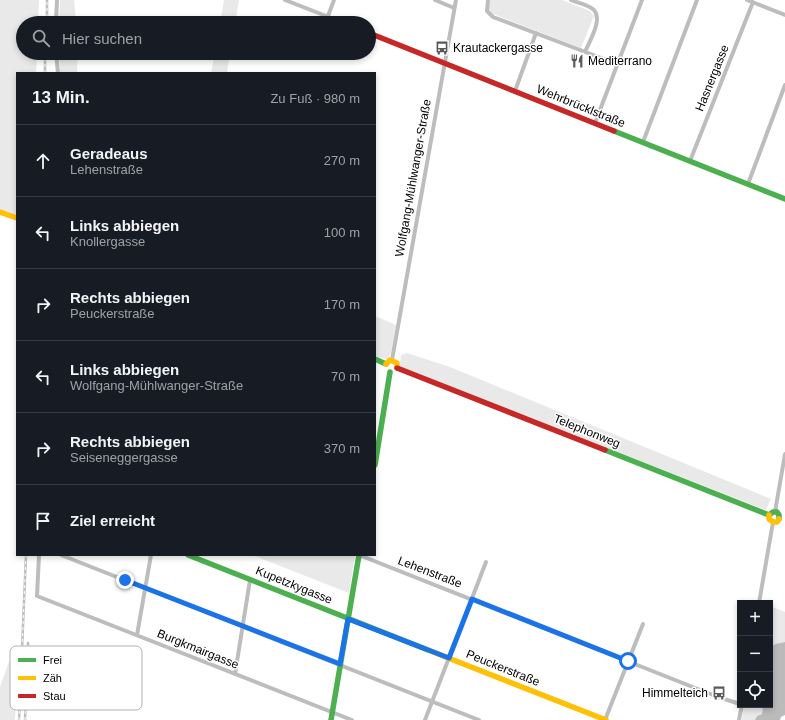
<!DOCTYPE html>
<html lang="de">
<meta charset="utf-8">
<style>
:root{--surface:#171b24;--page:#242831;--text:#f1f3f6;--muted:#9ea1a6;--line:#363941}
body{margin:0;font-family:Helvetica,sans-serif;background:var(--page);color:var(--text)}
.controls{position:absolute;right:12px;bottom:12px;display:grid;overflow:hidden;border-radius:0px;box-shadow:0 2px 6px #0003}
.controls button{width:36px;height:36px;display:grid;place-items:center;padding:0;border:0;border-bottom:1px solid var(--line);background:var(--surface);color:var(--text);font:20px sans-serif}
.stop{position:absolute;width:12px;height:12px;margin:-9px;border:3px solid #1a73e8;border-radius:50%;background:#fff}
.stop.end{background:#1a73e8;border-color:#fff;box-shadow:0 1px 4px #0008}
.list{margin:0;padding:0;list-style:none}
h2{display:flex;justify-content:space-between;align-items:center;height:52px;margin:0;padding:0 16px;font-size:17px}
h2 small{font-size:13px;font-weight:400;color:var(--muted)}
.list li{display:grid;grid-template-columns:26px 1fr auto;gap:12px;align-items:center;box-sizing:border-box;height:72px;padding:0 16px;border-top:1px solid var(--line)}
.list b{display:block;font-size:15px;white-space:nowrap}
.list p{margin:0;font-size:13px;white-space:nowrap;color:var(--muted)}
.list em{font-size:13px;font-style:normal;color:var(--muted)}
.icon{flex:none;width:22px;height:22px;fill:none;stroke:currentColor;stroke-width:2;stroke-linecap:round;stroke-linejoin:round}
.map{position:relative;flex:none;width:785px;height:720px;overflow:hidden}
.search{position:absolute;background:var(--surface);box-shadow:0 2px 6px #0003;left:16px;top:16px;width:360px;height:44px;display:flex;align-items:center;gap:10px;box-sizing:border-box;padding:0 14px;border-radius:22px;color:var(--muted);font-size:15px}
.panel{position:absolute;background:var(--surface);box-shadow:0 2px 6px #0003;left:16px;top:72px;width:360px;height:484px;border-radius:0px}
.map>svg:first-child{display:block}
.green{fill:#e9e9e9}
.water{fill:#bbb}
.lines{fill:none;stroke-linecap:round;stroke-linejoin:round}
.street{stroke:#bdbdbd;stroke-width:4}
.fast{stroke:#4caf50;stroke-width:5.5}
.slow{stroke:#ffc107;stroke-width:5.5}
.jam{stroke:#c62828;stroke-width:5.5}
.rail-casing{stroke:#bdbdbd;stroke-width:2.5}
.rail{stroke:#fff;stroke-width:1;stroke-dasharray:3;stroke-linecap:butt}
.route{stroke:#1a73e8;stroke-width:5}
.labels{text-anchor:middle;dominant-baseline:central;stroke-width:3;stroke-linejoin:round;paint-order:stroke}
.poi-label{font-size:12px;fill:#000;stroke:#fff;text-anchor:start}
.street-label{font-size:12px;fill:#000;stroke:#fff}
.key{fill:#fff;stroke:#b2b2b2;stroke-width:1}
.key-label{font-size:11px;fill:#000}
</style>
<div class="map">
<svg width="785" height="720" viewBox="0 0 785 720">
<rect width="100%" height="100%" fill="#fff"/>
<!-- green -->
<path class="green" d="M0 0H39L38 23H23V53H37L36 73H17V215L0 210Z
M60 0H74L76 23H59Z
M224 0H239L235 23H220Z
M490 0H562L590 11 594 16 581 48 493 14C487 10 489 6 490 0Z
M59 53H78L77 73H60Z
M215 53H230L227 73H211Z
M375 316 396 325 391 353 388 359H385L375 356Z
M407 353 450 367 771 499 766 510 401 367 400 365 401 355Z
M252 555H355L349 593Z
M770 606 785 612V642L775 644 770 648Z
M13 650 18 657 15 720H0V687Z
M744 705H763L762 714 758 715 755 720H742Z"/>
<!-- water -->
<path class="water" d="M785 642V715L781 717 780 720H755L757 716 762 714 763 705H770V648L775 644Z"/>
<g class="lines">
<!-- street -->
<path class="street" d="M285 0 344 23
M435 0 454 8
M488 0 487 11 493 17 617 64
M571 0C578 3 589 5 594 10 603 20 589 42 585 52
M747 0 785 15
M328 16 334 0
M56 23 57 0
M56 53 58 73
M515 91 536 33
M595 123 642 0
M643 142 697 0
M690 161 753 2
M748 184 785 85
M392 360 456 0
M775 512 785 454
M39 555 37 596 352 720
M61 555 479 720
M359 555 718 697 740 704
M759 603 773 522
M137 635 151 555
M235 674 250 580
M425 720 486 562
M605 720 643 624
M739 720 742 705"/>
<!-- fast -->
<path class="fast" d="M614 131 785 199
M375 359 386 364
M605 450 769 515
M375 465 390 372
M769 515 773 512H777L779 515V519
M188 555 428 650
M331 720 359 555"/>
<!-- slow -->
<path class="slow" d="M0 212 17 218
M386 364 390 360 397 363V368
M769 515V519L773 522H777L779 519
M428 650 606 720"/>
<!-- jam -->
<path class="jam" d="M369 33 614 131
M397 368 605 450"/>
<!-- rail casing -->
<g class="rail-casing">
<path id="rail" d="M47 23V0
M45 73V53
M19 720 26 555
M25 720 28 643"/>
</g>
<!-- rail -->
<use href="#rail" class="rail"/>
</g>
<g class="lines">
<!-- route -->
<path class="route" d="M125 580 340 664 348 619 449 658 472 599 628 661"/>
</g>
<!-- icons -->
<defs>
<g id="bus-bare" transform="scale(1.08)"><path d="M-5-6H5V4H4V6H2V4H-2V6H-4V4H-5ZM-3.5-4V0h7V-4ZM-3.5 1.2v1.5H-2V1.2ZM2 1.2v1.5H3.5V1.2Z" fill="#595959" stroke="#fff" stroke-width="2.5" paint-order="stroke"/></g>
<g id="restaurant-bare" transform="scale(1.08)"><path d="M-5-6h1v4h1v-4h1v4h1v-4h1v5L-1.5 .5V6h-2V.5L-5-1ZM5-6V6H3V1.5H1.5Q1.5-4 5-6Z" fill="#595959" stroke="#fff" stroke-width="2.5" paint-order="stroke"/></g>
</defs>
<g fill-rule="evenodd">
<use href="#bus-bare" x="442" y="48"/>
<use href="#restaurant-bare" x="577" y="61"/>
<use href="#bus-bare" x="719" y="693"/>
</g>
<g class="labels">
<!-- poi labels -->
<g class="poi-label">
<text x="453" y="48">Krautackergasse</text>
<text x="588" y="61">Mediterrano</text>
<text x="708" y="693" text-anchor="end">Himmelteich</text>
</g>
<!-- street labels -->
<g class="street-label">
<text transform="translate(712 78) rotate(-68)">Hasnergasse</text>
<text transform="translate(581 106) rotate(22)">Wehrbrücklstraße</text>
<text transform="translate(413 178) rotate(-80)">Wolfgang-Mühlwanger-Straße</text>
<text transform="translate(587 431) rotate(22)">Telephonweg</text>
<text transform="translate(430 572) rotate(21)">Lehenstraße</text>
<text transform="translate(294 585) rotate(22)">Kupetzkygasse</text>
<text transform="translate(198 649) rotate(22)">Burgkmairgasse</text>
<text transform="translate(503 668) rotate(22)">Peuckerstraße</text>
</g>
</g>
<!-- legend -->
<rect x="10" y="646" width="132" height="64" rx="6" class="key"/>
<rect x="18" y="658" width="18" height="4" fill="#4caf50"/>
<rect x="18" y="676" width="18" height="4" fill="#ffc107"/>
<rect x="18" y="694" width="18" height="4" fill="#c62828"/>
<g class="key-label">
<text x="43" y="664">Frei</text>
<text x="43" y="682">Zäh</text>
<text x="43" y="700">Stau</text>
</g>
</svg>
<div class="controls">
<button>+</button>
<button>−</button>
<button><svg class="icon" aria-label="locate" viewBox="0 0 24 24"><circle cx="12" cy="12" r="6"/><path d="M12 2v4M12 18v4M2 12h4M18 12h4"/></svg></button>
</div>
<div class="stop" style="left:628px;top:661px"></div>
<div class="stop end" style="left:125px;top:580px"></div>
<div class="search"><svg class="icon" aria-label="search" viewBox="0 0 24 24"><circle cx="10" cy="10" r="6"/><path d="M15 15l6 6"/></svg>Hier suchen</div>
<section class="panel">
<h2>13 Min.<small>Zu Fuß · 980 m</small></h2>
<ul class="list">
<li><svg class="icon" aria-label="ahead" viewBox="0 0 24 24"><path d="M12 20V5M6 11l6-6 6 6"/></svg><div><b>Geradeaus</b><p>Lehenstraße</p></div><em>270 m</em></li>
<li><svg class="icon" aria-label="left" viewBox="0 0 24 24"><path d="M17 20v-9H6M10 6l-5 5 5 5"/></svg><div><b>Links abbiegen</b><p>Knollergasse</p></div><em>100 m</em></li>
<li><svg class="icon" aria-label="right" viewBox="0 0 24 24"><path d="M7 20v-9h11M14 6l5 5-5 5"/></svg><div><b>Rechts abbiegen</b><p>Peuckerstraße</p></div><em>170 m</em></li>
<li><svg class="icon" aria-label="left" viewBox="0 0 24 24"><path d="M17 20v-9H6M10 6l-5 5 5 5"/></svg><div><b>Links abbiegen</b><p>Wolfgang-Mühlwanger-Straße</p></div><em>70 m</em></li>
<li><svg class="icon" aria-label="right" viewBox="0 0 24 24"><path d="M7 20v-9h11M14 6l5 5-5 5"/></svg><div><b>Rechts abbiegen</b><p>Seiseneggergasse</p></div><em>370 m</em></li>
<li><svg class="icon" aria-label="arrive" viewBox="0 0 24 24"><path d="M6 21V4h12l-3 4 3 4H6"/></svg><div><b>Ziel erreicht</b></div></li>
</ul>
</section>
</div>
